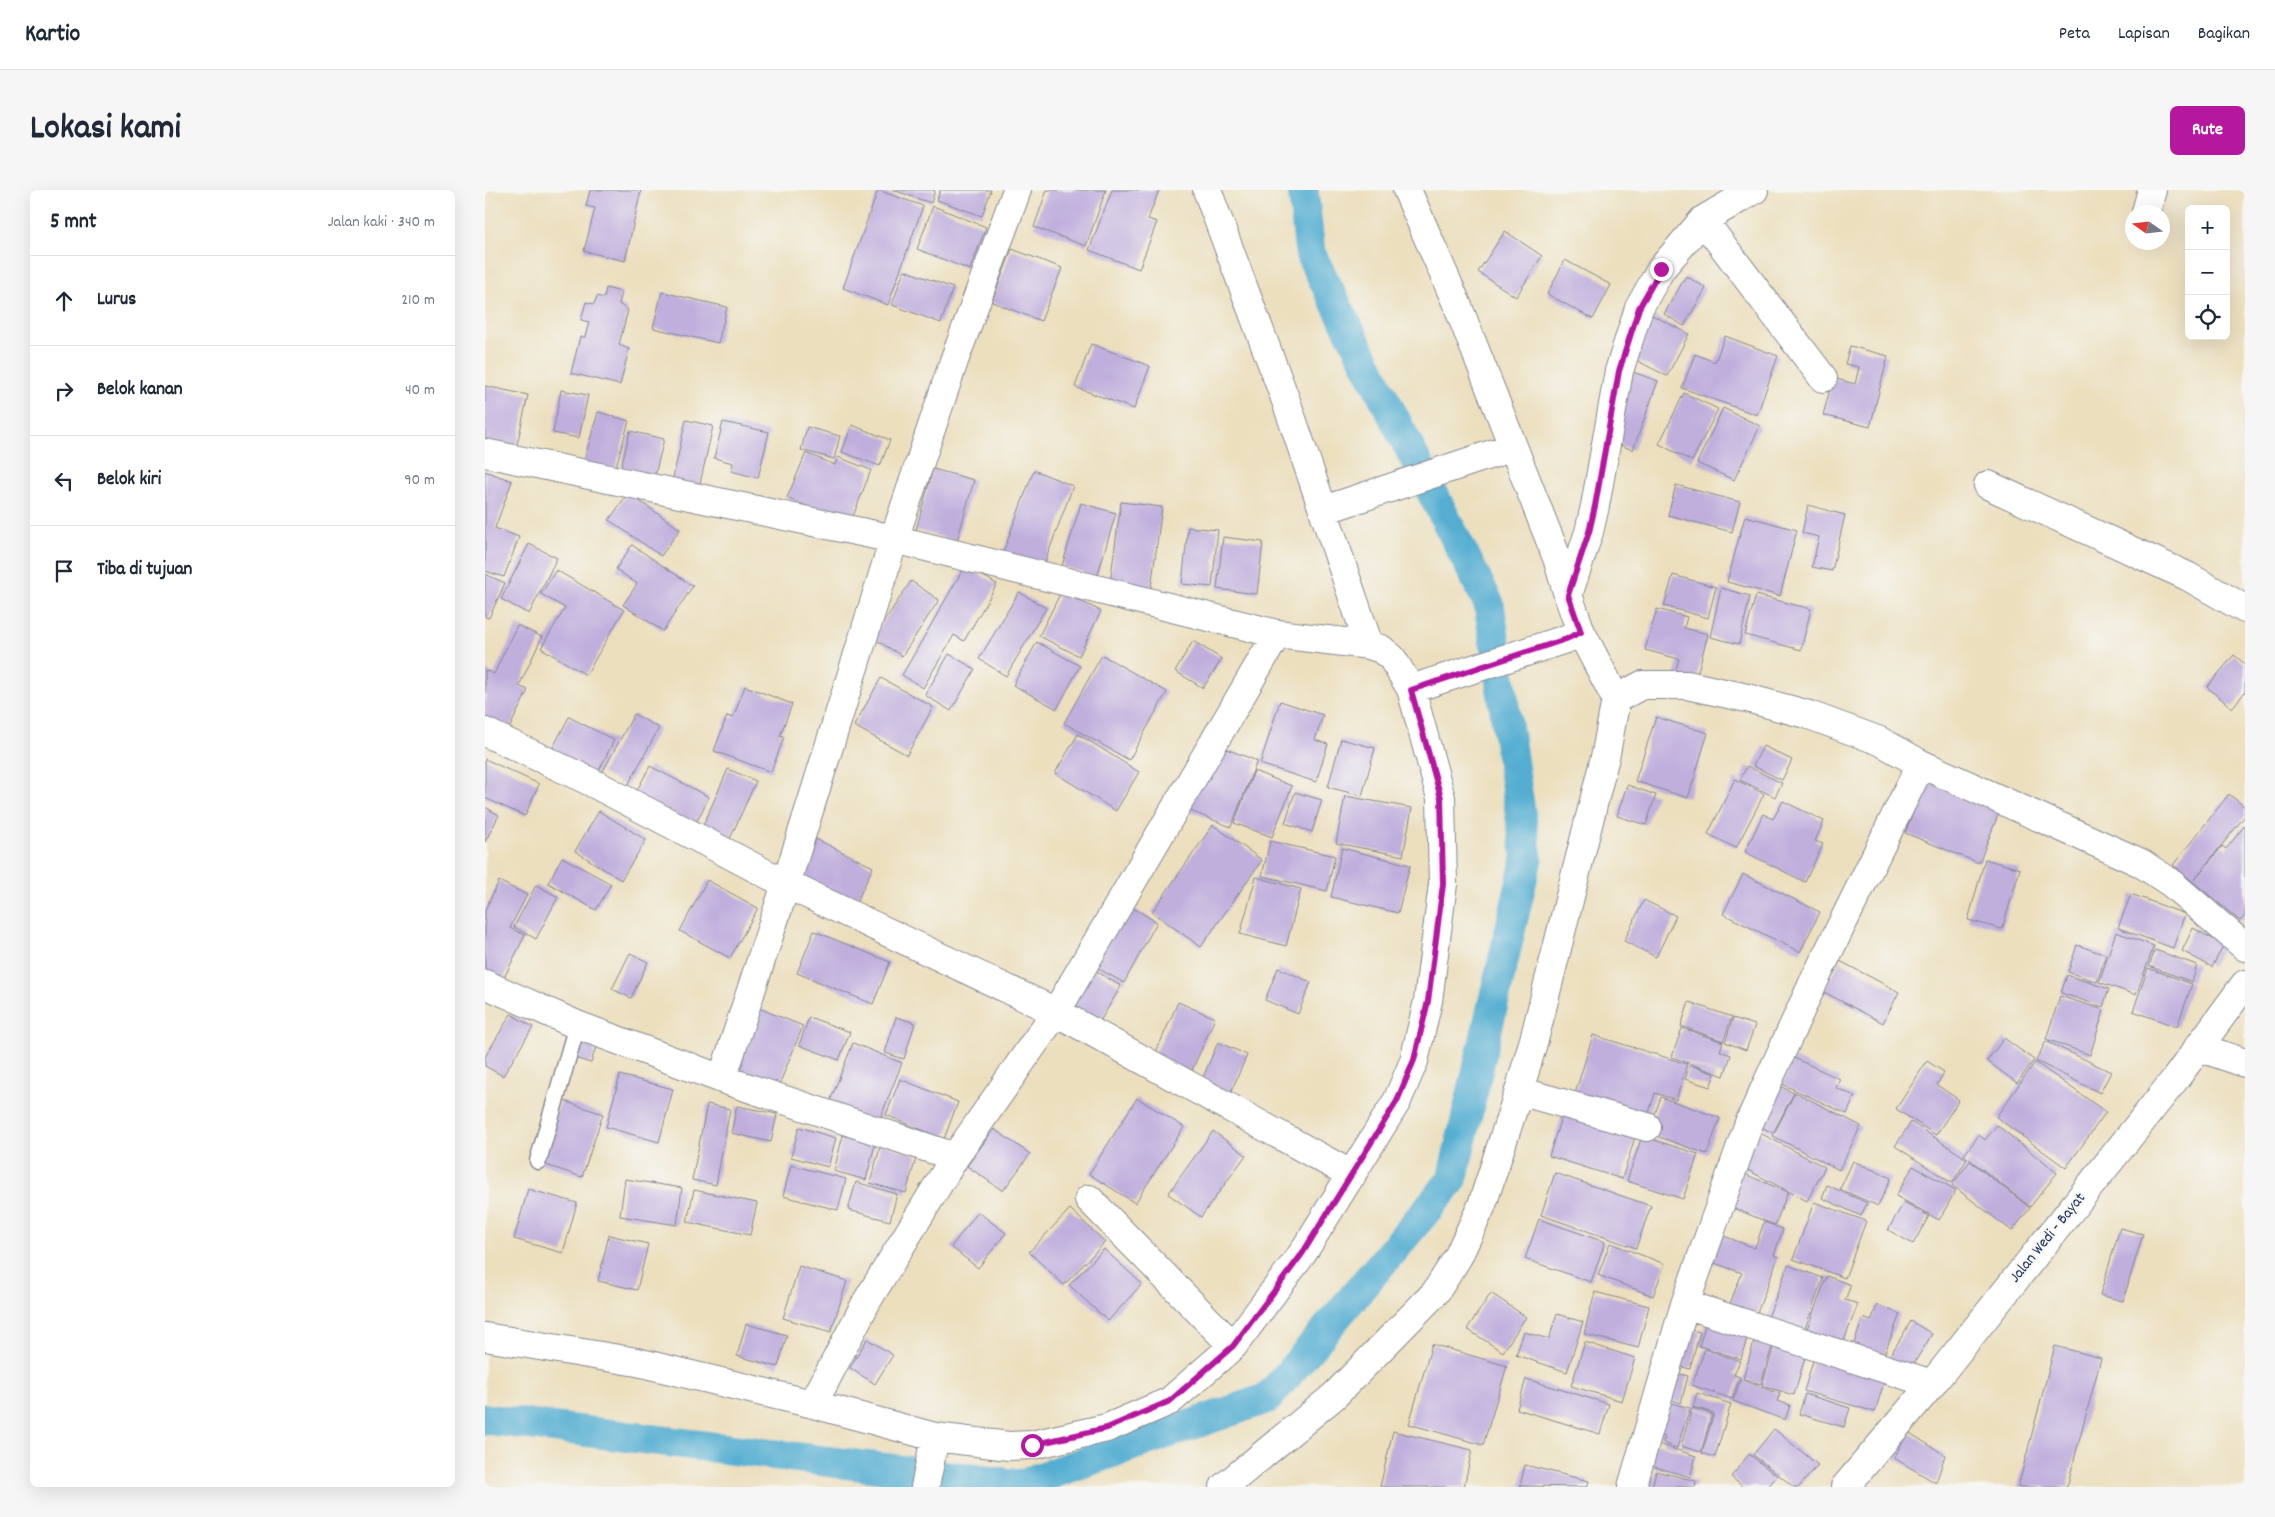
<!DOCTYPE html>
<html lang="id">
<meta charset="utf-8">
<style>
:root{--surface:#fff;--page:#f6f6f7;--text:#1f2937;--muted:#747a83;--line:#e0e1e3;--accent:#b5179e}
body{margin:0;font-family:Dekko,sans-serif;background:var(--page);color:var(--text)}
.controls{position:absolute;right:15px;top:15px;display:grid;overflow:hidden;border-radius:8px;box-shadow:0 5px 20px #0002}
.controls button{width:45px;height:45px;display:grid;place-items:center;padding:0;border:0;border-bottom:1px solid var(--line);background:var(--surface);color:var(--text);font:25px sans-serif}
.compass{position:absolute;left:1640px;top:15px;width:45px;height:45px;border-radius:50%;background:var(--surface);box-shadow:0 5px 20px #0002;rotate:284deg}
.stop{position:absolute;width:15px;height:15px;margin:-11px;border:4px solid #b5179e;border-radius:50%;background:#fff}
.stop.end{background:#b5179e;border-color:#fff;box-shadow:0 1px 5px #0008}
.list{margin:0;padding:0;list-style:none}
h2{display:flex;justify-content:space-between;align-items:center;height:65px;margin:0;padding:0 20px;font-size:21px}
h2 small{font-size:16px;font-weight:400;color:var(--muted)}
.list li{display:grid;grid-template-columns:32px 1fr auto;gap:15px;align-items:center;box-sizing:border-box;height:90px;padding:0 20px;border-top:1px solid var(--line)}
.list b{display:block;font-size:19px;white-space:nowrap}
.list em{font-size:16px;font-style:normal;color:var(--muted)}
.icon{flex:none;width:28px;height:28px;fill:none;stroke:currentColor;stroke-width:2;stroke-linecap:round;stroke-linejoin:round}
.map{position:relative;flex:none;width:1760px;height:1297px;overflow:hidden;border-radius:8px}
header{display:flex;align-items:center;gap:30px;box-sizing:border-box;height:70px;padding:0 25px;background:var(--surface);border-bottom:1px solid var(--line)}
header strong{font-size:24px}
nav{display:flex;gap:28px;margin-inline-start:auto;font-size:18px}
.intro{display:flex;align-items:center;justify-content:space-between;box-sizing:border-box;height:120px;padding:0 30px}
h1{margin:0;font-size:35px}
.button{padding:12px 22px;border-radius:8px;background:var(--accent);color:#fff;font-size:18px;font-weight:700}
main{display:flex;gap:30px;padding:0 30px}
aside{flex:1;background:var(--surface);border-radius:8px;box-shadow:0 5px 20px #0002}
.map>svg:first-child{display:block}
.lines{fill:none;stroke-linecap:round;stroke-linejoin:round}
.canal{stroke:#55aed2;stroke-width:31}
.building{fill:#c0afdd}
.service-casing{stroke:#84878e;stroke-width:19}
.minor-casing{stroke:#84878e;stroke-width:30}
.secondary-casing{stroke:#84878e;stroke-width:30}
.service{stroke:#fff;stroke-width:16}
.minor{stroke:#fff;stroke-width:28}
.secondary{stroke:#fff;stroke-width:28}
.route{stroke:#b5179e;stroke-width:6}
.labels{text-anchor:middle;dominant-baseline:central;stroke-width:4;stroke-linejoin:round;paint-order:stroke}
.street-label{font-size:16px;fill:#1b2f5e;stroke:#f6f6f2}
</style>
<header>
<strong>Kartio</strong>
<nav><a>Peta</a><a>Lapisan</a><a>Bagikan</a></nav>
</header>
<div class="intro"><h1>Lokasi kami</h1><a class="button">Rute</a></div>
<main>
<aside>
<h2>5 mnt<small>Jalan kaki · 340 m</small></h2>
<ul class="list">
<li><svg class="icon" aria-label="ahead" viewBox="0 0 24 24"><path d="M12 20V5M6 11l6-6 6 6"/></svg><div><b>Lurus</b></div><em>210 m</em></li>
<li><svg class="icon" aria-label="right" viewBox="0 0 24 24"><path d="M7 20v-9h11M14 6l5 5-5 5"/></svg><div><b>Belok kanan</b></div><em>40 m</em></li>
<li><svg class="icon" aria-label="left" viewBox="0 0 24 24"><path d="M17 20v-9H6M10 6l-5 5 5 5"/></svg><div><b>Belok kiri</b></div><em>90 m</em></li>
<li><svg class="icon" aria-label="arrive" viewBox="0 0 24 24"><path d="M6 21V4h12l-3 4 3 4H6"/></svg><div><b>Tiba di tujuan</b></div></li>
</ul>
</aside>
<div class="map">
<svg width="1760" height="1297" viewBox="0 0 1760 1297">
<rect width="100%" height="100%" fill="#f6f6f2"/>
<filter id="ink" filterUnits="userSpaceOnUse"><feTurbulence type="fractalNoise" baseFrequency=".02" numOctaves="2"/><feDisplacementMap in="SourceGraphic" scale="10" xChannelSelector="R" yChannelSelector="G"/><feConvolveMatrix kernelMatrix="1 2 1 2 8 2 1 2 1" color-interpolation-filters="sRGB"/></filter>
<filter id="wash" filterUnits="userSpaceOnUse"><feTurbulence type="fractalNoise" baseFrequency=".0096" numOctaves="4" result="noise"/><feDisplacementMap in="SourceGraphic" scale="20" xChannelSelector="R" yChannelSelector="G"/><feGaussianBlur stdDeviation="1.12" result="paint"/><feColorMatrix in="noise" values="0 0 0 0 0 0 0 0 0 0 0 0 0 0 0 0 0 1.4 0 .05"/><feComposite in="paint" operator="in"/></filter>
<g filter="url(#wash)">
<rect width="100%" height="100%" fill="#ecdfbe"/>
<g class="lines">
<!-- canal -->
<path class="canal" d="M0 1229 534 1295 783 1208 967 990 1042 668 1004 414 825 63 818 0"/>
</g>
<g id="blocks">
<!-- building -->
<path class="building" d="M105 0H156L140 71 99 61 110 18 101 16Z
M393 0 438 16 403 115 358 98Z
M408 0H450L446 13Z
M455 0H506L497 26 452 10Z
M562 0H621L601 56 549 37Z
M627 0H674L663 29 672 32 654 79 604 60Z
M448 16 501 37 485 80 432 59Z
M1020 41 1057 66 1031 107 993 82Z
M527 59 577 78 556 131 507 112Z
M1080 70 1126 95 1108 129 1062 104Z
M419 80 468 98 456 133 407 115Z
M1201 86 1221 98 1199 136 1179 124Z
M121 98 137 102 134 114 143 120 134 155 144 159 135 195 86 183 95 147H100L104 132 96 130 101 112 109 114 112 106 119 108Z
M177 102 242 117 233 153 168 138Z
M1163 123 1204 144 1182 186 1141 165Z
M1240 146 1293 166 1272 225 1197 198 1210 164 1230 172Z
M606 154 665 176 649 219 590 197Z
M1365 156 1403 166 1385 237 1338 225 1348 188 1370 194 1374 177 1360 174Z
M1148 182 1173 191 1148 260 1124 251Z
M0 196 43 205 30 264 0 257Z
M76 200 103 205 94 248 68 243Z
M1199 203 1233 219 1207 271 1174 254Z
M1238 218 1275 236 1249 290 1212 273Z
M113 222 144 231 128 287 97 278Z
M201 230 228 236 214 298 187 292Z
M238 232 284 242 273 288 246 281 248 273 229 268Z
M367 235 405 250 395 276 357 262Z
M322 237 355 246 349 269 316 260Z
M145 241 179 249 168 293 134 285Z
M321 263 350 275 353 267 386 280 365 334 302 308Z
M448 279 489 290 472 351 431 340Z
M549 280 588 296 558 377 518 362Z
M0 281 27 291 10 338 34 347 19 387 0 381Z
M1191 295 1255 312 1247 342 1183 325Z
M143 303 195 339 176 366 124 330Z
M636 312 677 317 666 398 625 393Z
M596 313 631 323 612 387 577 376Z
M1323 315 1360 325 1347 381 1327 377 1334 347 1317 343Z
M1260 326 1312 340 1295 406 1242 392Z
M703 337 733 340 727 397 697 394Z
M738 347 778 352 772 404 732 399Z
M44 354 72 368 44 424 16 409Z
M147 355 208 396 178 441 138 415 152 394 131 379Z
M480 376 512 394 479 451 469 445 438 498 417 485Z
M71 380 139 420 101 485 56 458 80 418 56 404Z
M0 384 20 393 4 428 0 427Z
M1188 385 1231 397 1223 428 1179 416Z
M426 391 454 410 417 466 388 448Z
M1236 398 1265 406 1254 454 1225 447Z
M534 402 561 418 521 486 494 469Z
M576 402 616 421 594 466 554 446Z
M1271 405 1326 419 1316 460 1260 445Z
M1172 419 1202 427 1199 438 1223 444 1210 492 1189 486 1194 469 1160 460Z
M32 435 57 447 34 496 43 500 21 545 0 535V480L9 484Z
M708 451 737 469 718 498 690 481Z
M552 452 595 476 572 519 528 495Z
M464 464 490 479 466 521 440 505Z
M617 465 682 502 644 570 579 533Z
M1749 465 1760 474V502L1747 518 1722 497Z
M396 488 448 517 422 565 369 536Z
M260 496 307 514 295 546 299 547 286 582 229 561 242 526 248 528Z
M795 511 838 525 830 550 843 554 831 592 775 574Z
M149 524 174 538 142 597 117 583Z
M84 527 129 550 109 591 63 567Z
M1171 527 1223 543 1203 608 1150 591Z
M593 544 654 582 631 621 570 583Z
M856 549 890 558 877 606 843 597Z
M729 554 772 571 746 637 703 620Z
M1278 556 1307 570 1297 590 1268 576Z
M0 569 54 594 40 626 0 608Z
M165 576 224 607 209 637 149 606Z
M1262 576 1297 593 1290 607 1255 590Z
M243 579 271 591 240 660 213 647Z
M769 581 807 596 787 647 749 633Z
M1250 589 1279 604 1251 658 1223 644Z
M1440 591 1515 620 1494 673 1420 643Z
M1142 595 1171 605 1161 635 1132 626Z
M810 602 837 610 827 642 800 633Z
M1744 604 1760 617V626L1709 690 1737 656 1741 659 1760 635V726L1755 731 1688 675Z
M860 606 927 618 918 666 851 653Z
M1298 611 1339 631 1330 651 1338 654 1320 692 1260 662 1278 624 1288 629Z
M0 617 14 625 0 652Z
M114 621 161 650 136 690 90 661Z
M728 635 777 670 716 757 667 722Z
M331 649 388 677 368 720 311 693Z
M785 651 850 666 842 701 777 686Z
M857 658 925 675 913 723 846 707Z
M77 667 126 694 111 720 63 693Z
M1500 669 1535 679 1517 739 1483 730Z
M1258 684 1335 722 1315 762 1238 724Z
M771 687 816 699 801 756 755 744Z
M222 690 273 718 245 768 195 741Z
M14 691 42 705 25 738 40 745 15 796 0 789V720Z
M51 695 73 707 51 749 29 737Z
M1646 704 1700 724 1688 758 1633 738Z
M1159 710 1191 726 1171 767 1139 751Z
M641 714 672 732 639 793 607 775Z
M1708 738 1739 755 1727 777 1697 761Z
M329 741 405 772 388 814 312 783Z
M1631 742 1669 756 1651 805 1614 792Z
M1592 755 1621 765 1612 792 1583 782Z
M1670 760 1712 775 1707 792 1664 776Z
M145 763 163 772 146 808 127 799Z
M1355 771 1414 802 1398 833 1339 802Z
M606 778 636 796 611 838 581 820Z
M793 778 826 792 813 824 780 810Z
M1663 778 1707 794 1692 837 1648 821Z
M1582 785 1624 799 1618 817 1576 803Z
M1575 806 1619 820 1605 865 1561 849Z
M693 812 730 828 705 885 668 869Z
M1204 812 1247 827 1238 851 1196 836Z
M271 817 318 836 292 900 245 881Z
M26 824 48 837 18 886 0 876V867Z
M324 827 365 842 354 870 314 855Z
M411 827 430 833 419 869 400 863Z
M1248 828 1270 835 1261 860 1240 852Z
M1197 838 1238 852 1235 861 1246 865 1239 886 1187 867Z
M1108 845 1202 874 1191 910 1170 903 1162 929 1089 907Z
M92 848 112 854 106 873 86 867Z
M1519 848 1549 870 1532 893 1502 871Z
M1561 851 1626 882 1615 903 1551 871Z
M733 852 762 865 745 904 716 892Z
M368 853 417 873 393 934 344 914Z
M1309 868 1355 889 1351 898 1370 906 1362 924 1297 894Z
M1442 871 1459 882 1452 895 1474 910 1451 945 1411 919Z
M1550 872 1621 922 1581 978 1511 927Z
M1205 875 1230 884 1225 897 1200 889Z
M135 885 188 899 174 952 121 937Z
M415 889 473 912 459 949 401 925Z
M1287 892 1309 903 1288 943 1266 932Z
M1310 902 1376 936 1354 980 1288 946Z
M1176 907 1235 928 1222 964 1163 943Z
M652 908 699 937 650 1013 604 984Z
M76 910 118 924 97 987 55 973Z
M222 914 245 919 231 995 207 990Z
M252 916 292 924 286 952 246 943Z
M1078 921 1151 944 1137 989 1064 966Z
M1426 932 1482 969 1467 993 1410 956Z
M1512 935 1572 983 1545 1017 1479 965 1494 945 1500 950Z
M314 937 351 948 343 977 306 967Z
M509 939 545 964 518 1001 482 976Z
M728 941 761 965 716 1027 683 1004Z
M1273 942 1340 977 1322 1011 1255 976Z
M358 945 390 954 381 990 349 981Z
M1157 946 1213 964 1198 1009 1142 991Z
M396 954 432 965 421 1003 385 993Z
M1368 971 1406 988 1393 1016 1355 999Z
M1485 971 1545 1018 1527 1041 1467 995Z
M306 975 361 989 353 1020 298 1006Z
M1428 976 1471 1000 1454 1030 1411 1006Z
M1252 981 1303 1002 1290 1035 1238 1014Z
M1070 983 1166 1016 1151 1058 1056 1025Z
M140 989 197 998 192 1035 135 1026Z
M371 992 412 1004 405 1031 363 1020Z
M1342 995 1382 1013 1376 1026 1337 1008Z
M43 999 92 1013 78 1063 29 1049Z
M209 1000 272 1013 265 1045 202 1032Z
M1329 1012 1381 1031 1360 1088 1308 1069Z
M1419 1012 1444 1026 1428 1054 1403 1040Z
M585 1019 620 1052 579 1095 544 1062Z
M493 1022 521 1043 493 1078 466 1057Z
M1054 1029 1120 1052 1106 1092 1040 1069Z
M1279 1032 1298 1039 1289 1065 1293 1067 1269 1131 1242 1121 1257 1083 1221 1070 1231 1043 1270 1058Z
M1635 1038 1658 1044 1638 1111 1615 1105Z
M124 1045 163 1054 152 1100 113 1091Z
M1125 1053 1180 1074 1168 1106 1113 1085Z
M619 1059 657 1094 623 1131 584 1095Z
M1303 1075 1338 1088 1317 1147 1281 1133Z
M314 1076 362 1091 346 1142 298 1128Z
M1342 1086 1366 1095 1360 1110 1373 1114 1355 1161 1319 1147Z
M1110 1102 1164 1116 1153 1158 1099 1144Z
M1006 1103 1041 1127 1018 1162 982 1139Z
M1392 1115 1415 1124 1397 1170 1367 1159 1378 1128 1386 1131Z
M1072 1124 1098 1132 1082 1182 1031 1165 1039 1142 1064 1149Z
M1426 1131 1447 1144 1423 1183 1402 1171Z
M1221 1132 1263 1145 1256 1169 1214 1156Z
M261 1134 302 1145 293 1177 252 1166Z
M1195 1137 1215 1142 1205 1179 1186 1174Z
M1270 1148 1288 1153 1276 1194 1258 1189Z
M382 1149 408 1165 390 1194 365 1178Z
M1100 1152 1150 1168 1137 1211 1086 1196Z
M947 1154 1022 1176 998 1255 924 1234Z
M1289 1155 1321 1164 1309 1205 1277 1196Z
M1570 1156 1616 1168 1582 1297H1533Z
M1220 1159 1255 1171 1249 1185 1255 1187 1247 1209 1207 1195Z
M1329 1168 1400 1189 1390 1222 1319 1201Z
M1187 1182 1203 1186 1196 1213 1180 1208Z
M1041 1189 1124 1214 1115 1244 1032 1219Z
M1256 1189 1295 1204 1292 1211 1305 1215 1300 1230 1248 1211Z
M1212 1203 1246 1214 1230 1267 1217 1263 1229 1223 1208 1217Z
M1320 1204 1365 1218 1359 1237 1314 1224Z
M1182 1212 1205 1218 1192 1258 1178 1253 1180 1247 1172 1245Z
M1207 1218 1227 1224 1216 1262 1196 1256Z
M1289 1239 1333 1275 1314 1297H1309L1268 1265Z
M908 1241 987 1260 979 1297H895Z
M1423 1242 1460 1265 1451 1293 1409 1268Z
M1170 1253 1211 1266 1205 1287 1163 1275Z
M1264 1264 1292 1286 1283 1297H1258L1246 1287Z
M1040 1275 1104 1291 1102 1297 1035 1296Z
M1171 1281 1211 1291 1210 1297H1167Z"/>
</g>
</g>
<g filter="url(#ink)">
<use href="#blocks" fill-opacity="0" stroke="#84878e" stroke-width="1"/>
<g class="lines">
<!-- service casing -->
<g class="service-casing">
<path id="service" d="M53 971 92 835"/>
</g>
<!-- minor casing -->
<g class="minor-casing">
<path id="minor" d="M722 0 801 211 884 455
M922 0 972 114 1072 368 1083 405
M1269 0 1218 30 1176 79 1154 118 1134 181 1110 316 1104 342 1083 405 1096 442 1131 509 1157 495H1202L1262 508 1324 525 1395 551 1436 574 1656 673 1686 693 1760 757
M1661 22 1667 0
M1218 30 1338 188
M0 263 409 349 792 444 884 455 896 459 907 468 926 499 956 608 958 694 943 811 929 871 912 911 817 1064 748 1156 685 1211 622 1238 547 1255 524 1256 450 1247 328 1214 152 1172 0 1147
M1503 295 1702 386 1760 419
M839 320 1028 257
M926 499 1081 449 1096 442
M0 542 102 590 301 694 571 822 867 985
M0 794 92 835 237 889 470 967
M1713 857 1760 873
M237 889 301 694 409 349 469 171 532 0
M1034 901 1162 937
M604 1009 748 1156
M1200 1114 1447 1194
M328 1214 382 1111 470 967 571 822 792 444
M440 1297 450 1247
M739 1297 849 1206 950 1103 973 1067 997 1015 1034 901 1050 846 1121 563 1131 509
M1147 1297 1200 1114 1264 933 1327 795 1436 574"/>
</g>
<!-- secondary casing -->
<g class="secondary-casing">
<path id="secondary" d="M1360 1297 1447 1194 1691 888 1760 794"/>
</g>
<!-- service -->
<use href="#service" class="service"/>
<!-- minor -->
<use href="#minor" class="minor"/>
<!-- secondary -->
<use href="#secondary" class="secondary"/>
</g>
</g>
<g class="lines" filter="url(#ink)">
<!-- route -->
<path class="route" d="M547 1255 622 1238 685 1211 748 1156 817 1064 912 911 929 870 943 811 958 694 956 608 926 500 1081 449 1096 442 1083 405 1104 342 1110 316 1134 181 1154 118 1176 79"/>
</g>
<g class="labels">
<!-- street labels -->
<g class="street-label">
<text transform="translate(1563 1048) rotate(-51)">Jalan Wedi - Bayat</text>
</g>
</g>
</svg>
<div class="controls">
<button>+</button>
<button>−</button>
<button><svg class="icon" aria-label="locate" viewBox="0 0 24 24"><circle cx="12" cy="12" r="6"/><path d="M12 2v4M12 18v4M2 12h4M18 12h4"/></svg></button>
</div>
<svg class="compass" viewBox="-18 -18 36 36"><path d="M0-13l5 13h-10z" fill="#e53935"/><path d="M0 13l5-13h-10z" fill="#747a83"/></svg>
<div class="stop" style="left:547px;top:1255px"></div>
<div class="stop end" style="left:1176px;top:79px"></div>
</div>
</main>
